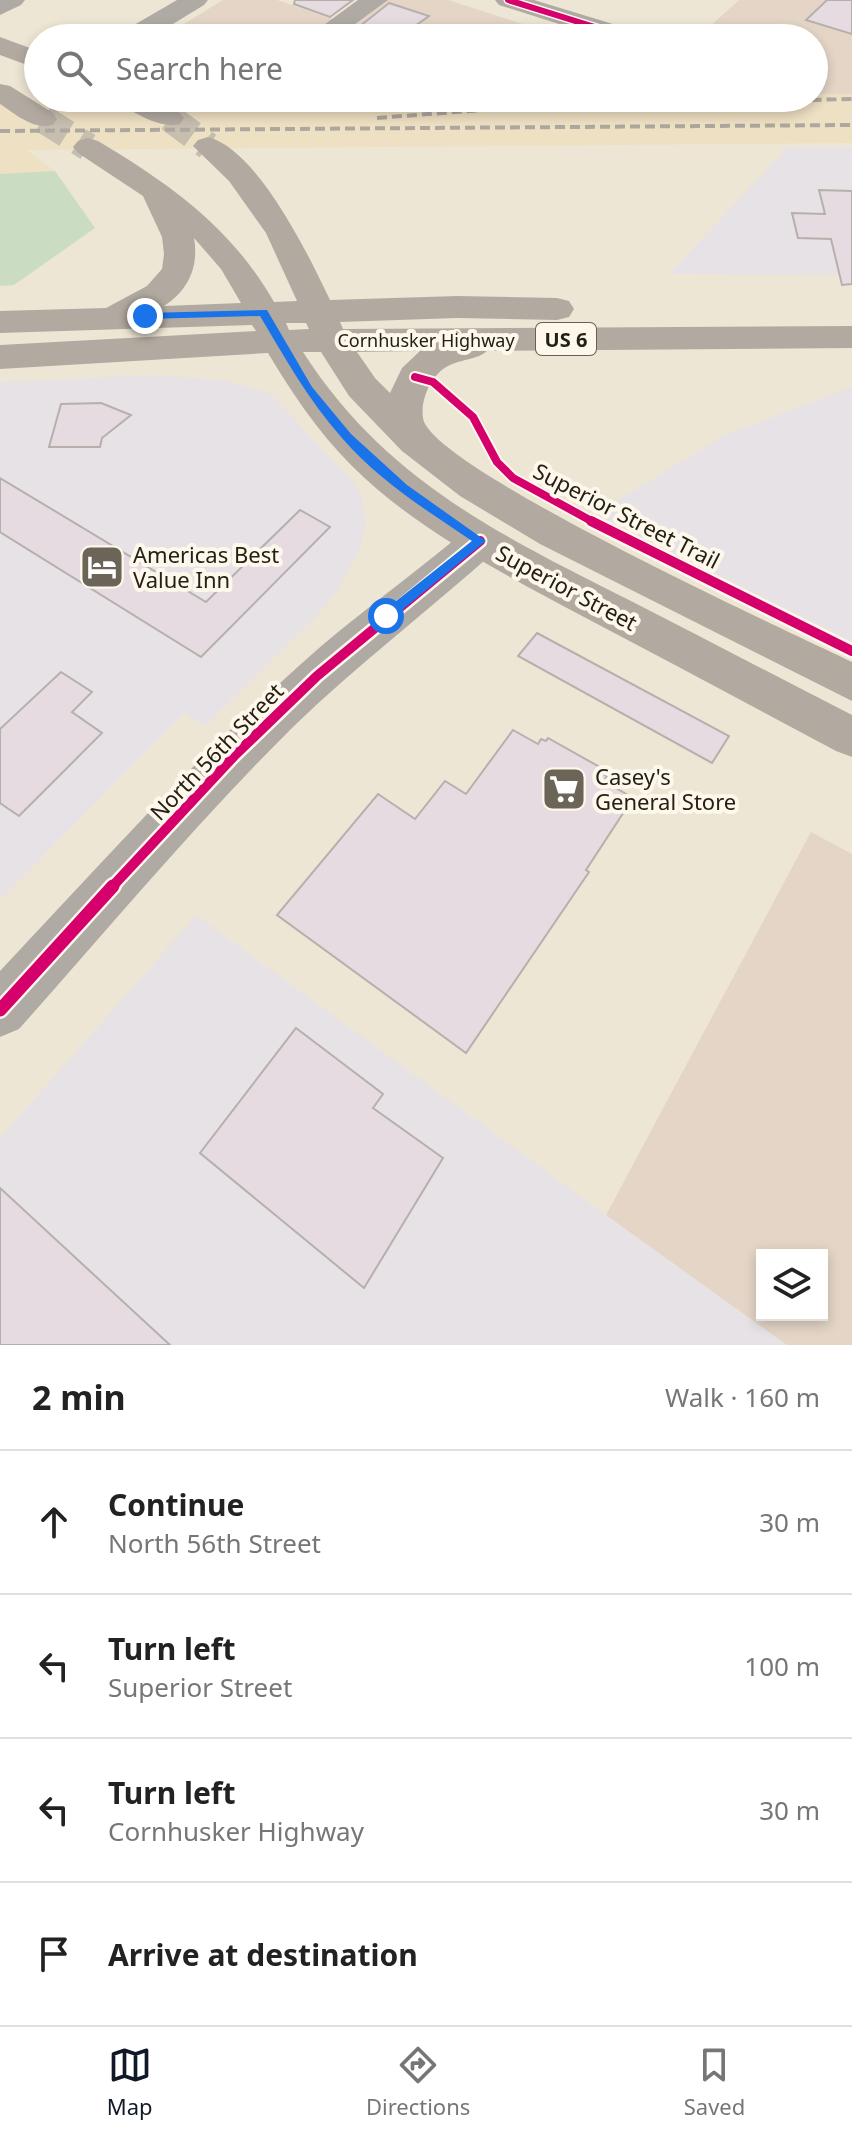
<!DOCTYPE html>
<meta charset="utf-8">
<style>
:root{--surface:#fff;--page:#f6f6f6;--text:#222;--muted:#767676;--line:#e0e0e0;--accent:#111827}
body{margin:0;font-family:"Noto Sans",sans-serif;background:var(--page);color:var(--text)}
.controls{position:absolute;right:24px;bottom:24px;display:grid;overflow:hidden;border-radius:0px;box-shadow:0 4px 12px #0003}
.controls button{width:72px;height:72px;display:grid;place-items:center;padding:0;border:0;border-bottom:2px solid var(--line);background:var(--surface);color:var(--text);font:40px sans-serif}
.stop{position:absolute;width:24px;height:24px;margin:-18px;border:6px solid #1a73e8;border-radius:50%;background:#fff}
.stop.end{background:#1a73e8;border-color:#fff;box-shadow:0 2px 8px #0008}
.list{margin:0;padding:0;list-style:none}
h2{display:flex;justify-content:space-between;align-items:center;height:104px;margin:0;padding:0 32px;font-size:34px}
h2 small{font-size:26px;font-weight:400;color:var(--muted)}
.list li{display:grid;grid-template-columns:52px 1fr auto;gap:24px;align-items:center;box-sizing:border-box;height:144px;padding:0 32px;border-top:2px solid var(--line)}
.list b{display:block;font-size:30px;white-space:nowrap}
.list p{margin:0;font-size:26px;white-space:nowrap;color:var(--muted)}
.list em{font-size:26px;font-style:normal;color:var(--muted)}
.icon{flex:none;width:44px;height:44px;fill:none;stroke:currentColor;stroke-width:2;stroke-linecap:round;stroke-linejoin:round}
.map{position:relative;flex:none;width:852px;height:1345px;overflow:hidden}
.search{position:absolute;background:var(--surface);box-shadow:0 4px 12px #0003;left:24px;right:24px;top:24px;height:88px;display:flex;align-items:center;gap:20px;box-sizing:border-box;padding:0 28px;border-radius:44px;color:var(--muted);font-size:30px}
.sheet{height:680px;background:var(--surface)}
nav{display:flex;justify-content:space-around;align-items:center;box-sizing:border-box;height:112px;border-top:2px solid var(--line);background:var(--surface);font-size:22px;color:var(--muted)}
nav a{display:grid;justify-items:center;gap:4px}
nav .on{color:var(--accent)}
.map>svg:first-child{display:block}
.commercial{fill:#e7e2e6}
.industrial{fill:#e4d5c6;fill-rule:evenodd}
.built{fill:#eee0c3}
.green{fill:#cadcc1}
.building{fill:#e5dbe0;stroke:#b6b0ad;stroke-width:2}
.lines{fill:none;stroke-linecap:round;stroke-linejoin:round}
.major-tunnel{stroke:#c6beae;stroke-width:28;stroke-dasharray:28 14;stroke-linecap:butt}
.minor{fill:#afaaa4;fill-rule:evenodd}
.major{fill:#b2aaa1;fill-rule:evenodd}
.rail{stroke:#ada79e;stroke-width:4;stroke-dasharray:10 5;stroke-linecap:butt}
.cycleway-far3-casing{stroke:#fdf8eb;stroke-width:9}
.cycleway-far2-casing{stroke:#fdf8eb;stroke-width:12}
.cycleway-far1-casing{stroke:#fdf8eb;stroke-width:15}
.cycleway-casing{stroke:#fdf8eb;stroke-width:18}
.cycleway-far3{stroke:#d6006c;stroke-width:6}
.cycleway-far2{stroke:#d6006c;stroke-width:8}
.cycleway-far1{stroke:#d6006c;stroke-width:10}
.cycleway{stroke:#d6006c;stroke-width:13}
.route{fill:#1a73e8}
.labels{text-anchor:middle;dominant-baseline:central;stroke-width:8;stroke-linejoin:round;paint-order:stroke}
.far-street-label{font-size:18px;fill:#252014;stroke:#fdf8eb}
.shield{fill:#fdf8eb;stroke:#666154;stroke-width:2}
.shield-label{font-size:20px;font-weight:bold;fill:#252014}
.street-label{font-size:22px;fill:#252014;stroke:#fdf8eb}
.poi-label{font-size:22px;fill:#252014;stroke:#fdf8eb;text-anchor:start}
</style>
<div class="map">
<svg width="852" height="1345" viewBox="0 0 852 1345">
<rect width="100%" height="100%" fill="#eee6d4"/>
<!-- commercial -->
<path class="commercial" d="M788 147H852V275L669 274Z
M159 375 224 380 270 393 353 482 362 497 366 522 361 546 337 592 318 615 205 726 184 713 0 900V382Z
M852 387V642L595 514 725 435Z
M196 915 606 1215 787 1345H0V1138Z"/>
<!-- industrial -->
<path class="industrial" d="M223 0H277L336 20 310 38H161Z
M384 0H448L566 38H329Z
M739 0H852V94H814V38H697Z
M811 832 852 854V1345H787L606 1215ZM822 1255V1315H762V1255Z"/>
<!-- built -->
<path class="built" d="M814 94H852V143L27 150 55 171 0 174V101L122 98H814Z"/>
<!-- green -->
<path class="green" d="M55 171 95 228 14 285 0 286V174Z"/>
<!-- building -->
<path class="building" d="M295 0H353L330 17 294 4Z
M827 0H852V34L806 20Z
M389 3 429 16 398 38H345Z
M819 190 852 191V284L842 285 831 239 798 238 792 213 825 214Z
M101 403 131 415 102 438 100 447H49L61 404Z
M0 478 206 602 300 510 330 527 201 657 0 532Z
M537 633 729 736 712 763 518 656Z
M61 672 92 692 72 712 102 733 19 816 0 803V729Z
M513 730 538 744 541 739 546 741 548 738 605 770 603 774 607 776 604 781 633 798 586 870 589 872 466 1053 277 915 378 794 415 819 445 781 466 794Z
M296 1028 383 1094 373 1108 443 1158 364 1288 200 1153Z
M0 1188 170 1345H0Z"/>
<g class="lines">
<!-- major-tunnel -->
<path class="major-tunnel" d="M170 118 208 146
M43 119 88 147"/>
<!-- minor -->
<path class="minor" d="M0 0H25L21 5 0 15Z
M177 0H208L204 5 150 38H118L122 32Z
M358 0H388L336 38H306Z
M495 0H534L639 32 643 38H603L499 5Z
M480 526 494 530 500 541 494 552C428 611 357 665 293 727 196 823 109 928 19 1029L0 1037V971C98 867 194 759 301 664 354 616 412 576 466 530Z"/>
<!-- major -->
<path class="major" d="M0 37 38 51V69L0 55Z
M0 84 10 86 53 113 57 119 53 125C33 130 17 115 0 104Z
M114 98C137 98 169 96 184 118L180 124C159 129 137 113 118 104Z
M208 137C258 150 309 256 330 300L457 296 557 298 569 301 574 309 569 317 557 320 457 318 340 322 343 329 852 326V348L487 351C477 360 461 359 448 366 432 374 420 399 423 418 429 467 792 633 852 662V701L540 544 460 496 402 451 349 396 321 352H303C385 480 500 535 631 601 705 639 778 677 852 715V757L836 751C752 706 668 661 584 617 503 573 417 531 351 465 318 432 292 393 268 353L0 369V345L256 331 252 325 0 333V311L106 308 147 286 162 269 164 254 162 237 143 196 78 153 73 147 78 141 88 138 98 141C170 184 232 228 274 302L297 301 266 233 229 181 193 146 198 140ZM194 238 221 269 241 303 164 306C189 290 199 266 194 238ZM286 323H306L309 329 289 330ZM420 351 402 368 390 393 375 378 357 352Z"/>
<!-- rail -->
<path class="rail" d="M377 118 521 107 852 99
M0 131 852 125"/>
<!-- cycleway-far3 casing -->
<g class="cycleway-far3-casing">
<path id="cycleway-far3" d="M508 0 630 38"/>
</g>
<!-- cycleway-far2 casing -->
<g class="cycleway-far2-casing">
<path id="cycleway-far2" d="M415 377 433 382 473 417 497 462 513 478 595 523"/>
</g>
<!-- cycleway-far1 casing -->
<g class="cycleway-far1-casing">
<path id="cycleway-far1" d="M591 521 852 651
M111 888 234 756 317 676 480 541"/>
</g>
<!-- cycleway casing -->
<g class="cycleway-casing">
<path id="cycleway" d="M0 1010 113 886"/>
</g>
<!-- cycleway-far3 -->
<use href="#cycleway-far3" class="cycleway-far3"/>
<!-- cycleway-far2 -->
<use href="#cycleway-far2" class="cycleway-far2"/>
<!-- cycleway-far1 -->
<use href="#cycleway-far1" class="cycleway-far1"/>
<!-- cycleway -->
<use href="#cycleway" class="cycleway"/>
</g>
<!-- route -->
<path class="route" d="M267 310 312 387 351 434 407 485 486 541 390 620H381V613L472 541C426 510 378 480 342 438 309 401 285 358 260 316L145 319 140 316 145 313Z"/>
<!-- icons -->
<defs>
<g id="hotel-square" transform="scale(2.3)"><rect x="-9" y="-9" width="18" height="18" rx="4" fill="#6b6557" stroke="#fdf8eb"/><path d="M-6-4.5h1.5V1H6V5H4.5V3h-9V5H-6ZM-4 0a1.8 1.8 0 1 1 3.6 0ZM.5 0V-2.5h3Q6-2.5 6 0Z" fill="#fff"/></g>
<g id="supermarket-square" transform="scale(2.3)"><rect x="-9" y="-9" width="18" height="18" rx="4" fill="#6b6557" stroke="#fdf8eb"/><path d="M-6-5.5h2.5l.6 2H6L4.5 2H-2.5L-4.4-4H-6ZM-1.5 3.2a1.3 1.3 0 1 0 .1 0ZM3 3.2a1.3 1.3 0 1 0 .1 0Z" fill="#fff"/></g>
</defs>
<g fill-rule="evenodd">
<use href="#hotel-square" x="102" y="567"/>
<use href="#supermarket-square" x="564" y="789"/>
</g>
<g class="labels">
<!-- far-street labels -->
<g class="far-street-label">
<text x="426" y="340">Cornhusker Highway</text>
</g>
<!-- shield labels -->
<rect class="shield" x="536" y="323" width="60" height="32" rx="6"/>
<g class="shield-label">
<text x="566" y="339">US 6</text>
</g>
<!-- street labels -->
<g class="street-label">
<text transform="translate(627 515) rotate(27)">Superior Street Trail</text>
<text transform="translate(567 587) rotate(28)">Superior Street</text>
<text transform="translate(216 751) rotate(-46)">North 56th Street</text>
</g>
<!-- poi labels -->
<g class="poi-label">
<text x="133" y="554">Americas Best<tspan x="133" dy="25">Value Inn</tspan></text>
<text x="595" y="776">Casey's<tspan x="595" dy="25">General Store</tspan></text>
</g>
</g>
</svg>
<div class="controls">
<button><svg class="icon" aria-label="layers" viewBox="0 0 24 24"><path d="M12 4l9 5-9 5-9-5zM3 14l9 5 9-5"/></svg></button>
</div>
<div class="stop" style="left:386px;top:616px"></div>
<div class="stop end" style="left:145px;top:316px"></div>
<div class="search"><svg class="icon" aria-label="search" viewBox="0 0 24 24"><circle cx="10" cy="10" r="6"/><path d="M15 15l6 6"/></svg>Search here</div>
</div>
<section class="sheet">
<h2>2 min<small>Walk · 160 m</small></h2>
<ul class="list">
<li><svg class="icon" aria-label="ahead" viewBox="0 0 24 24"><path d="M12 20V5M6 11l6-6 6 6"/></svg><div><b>Continue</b><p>North 56th Street</p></div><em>30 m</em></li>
<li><svg class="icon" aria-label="left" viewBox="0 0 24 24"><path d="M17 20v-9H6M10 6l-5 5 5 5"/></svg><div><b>Turn left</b><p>Superior Street</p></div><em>100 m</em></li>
<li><svg class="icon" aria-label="left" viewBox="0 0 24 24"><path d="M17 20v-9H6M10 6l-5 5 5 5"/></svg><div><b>Turn left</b><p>Cornhusker Highway</p></div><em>30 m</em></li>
<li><svg class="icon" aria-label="arrive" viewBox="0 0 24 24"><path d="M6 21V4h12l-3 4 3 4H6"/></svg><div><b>Arrive at destination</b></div></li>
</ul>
</section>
<nav>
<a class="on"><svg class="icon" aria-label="map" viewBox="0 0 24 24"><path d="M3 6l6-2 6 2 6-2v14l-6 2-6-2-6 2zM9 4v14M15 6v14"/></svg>Map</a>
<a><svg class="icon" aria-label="directions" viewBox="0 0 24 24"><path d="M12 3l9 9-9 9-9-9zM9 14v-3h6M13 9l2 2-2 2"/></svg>Directions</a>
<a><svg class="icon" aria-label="saved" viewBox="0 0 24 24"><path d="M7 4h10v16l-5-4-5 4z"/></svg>Saved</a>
</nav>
